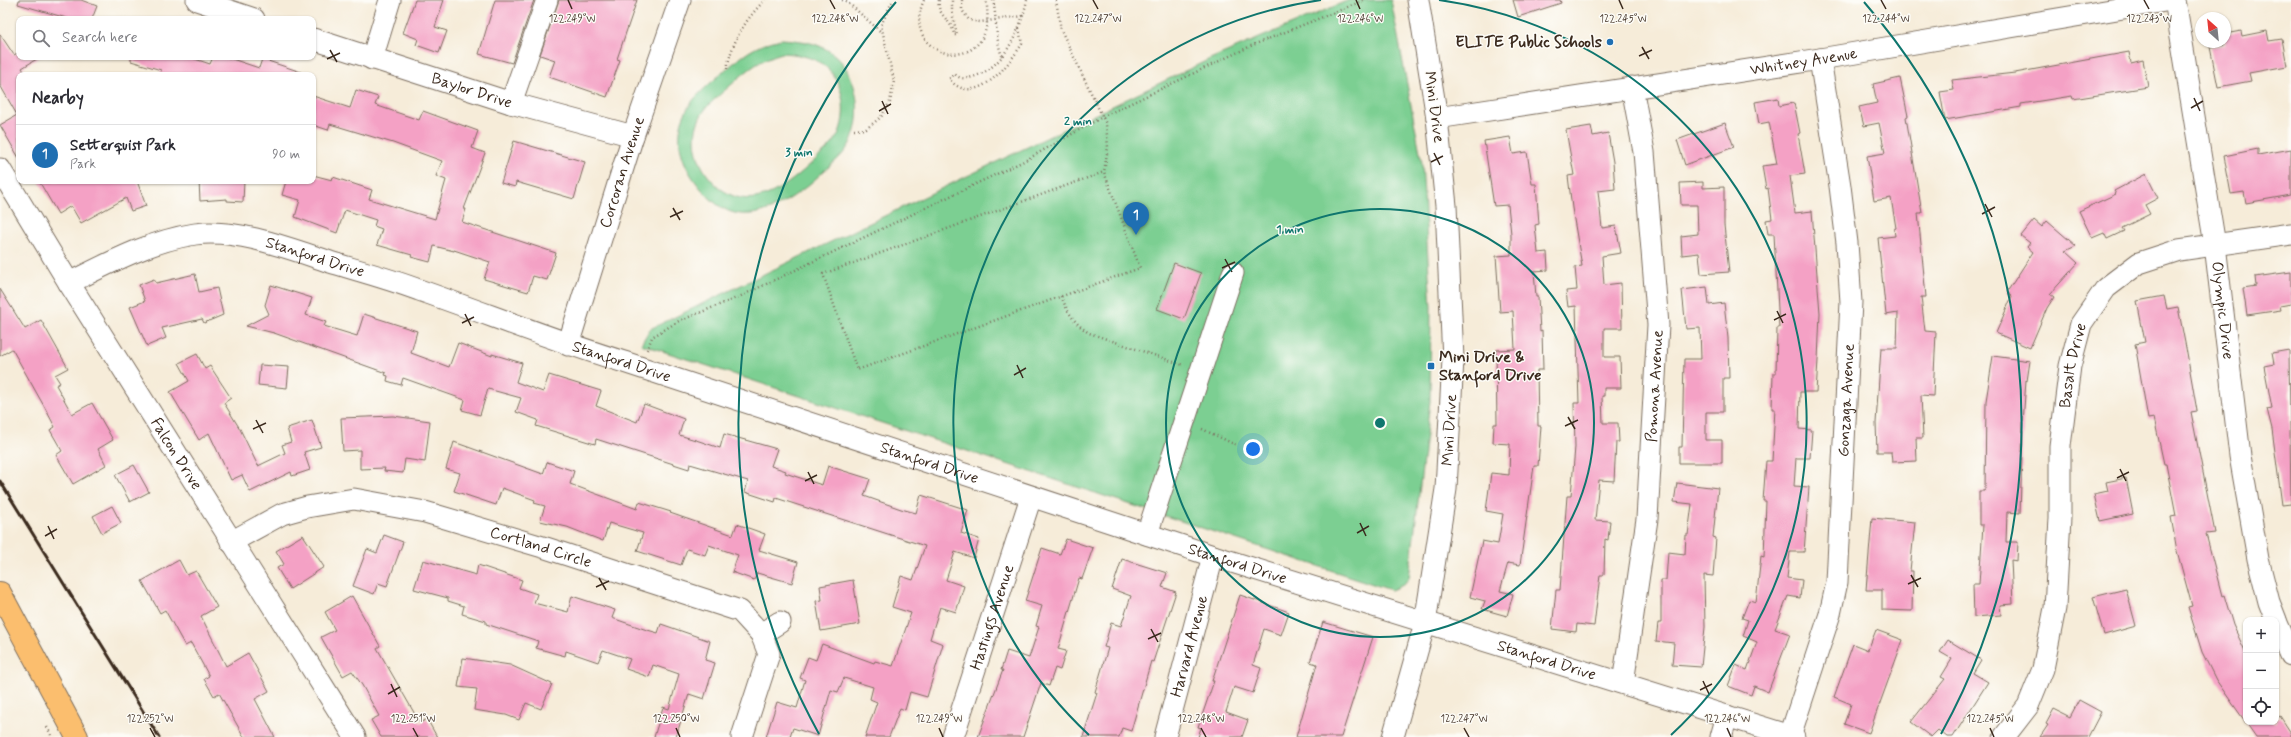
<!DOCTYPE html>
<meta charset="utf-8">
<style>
:root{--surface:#fff;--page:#f7f7f7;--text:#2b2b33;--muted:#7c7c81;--line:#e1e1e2;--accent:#1f6fb2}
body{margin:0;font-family:Mynerve,sans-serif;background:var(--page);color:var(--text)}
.controls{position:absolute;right:12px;bottom:12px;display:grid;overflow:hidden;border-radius:8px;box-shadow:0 1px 3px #0004}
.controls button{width:36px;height:36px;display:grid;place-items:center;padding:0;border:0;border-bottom:1px solid var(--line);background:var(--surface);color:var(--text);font:20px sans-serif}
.compass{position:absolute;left:2195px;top:12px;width:36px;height:36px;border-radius:50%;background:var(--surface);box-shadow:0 1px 3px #0004;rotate:333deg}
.you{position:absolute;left:1253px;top:449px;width:14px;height:14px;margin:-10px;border:3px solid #fff;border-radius:50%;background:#1a73e8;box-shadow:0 0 0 6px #1a73e833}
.badge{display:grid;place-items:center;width:26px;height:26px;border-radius:50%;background:var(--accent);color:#fff;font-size:13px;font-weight:700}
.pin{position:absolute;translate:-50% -33px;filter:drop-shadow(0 1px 2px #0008)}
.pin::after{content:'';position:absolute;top:21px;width:14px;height:12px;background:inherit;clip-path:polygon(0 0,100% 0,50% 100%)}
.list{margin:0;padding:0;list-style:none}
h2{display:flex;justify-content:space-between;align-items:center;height:52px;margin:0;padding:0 16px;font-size:17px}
h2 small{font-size:13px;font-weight:400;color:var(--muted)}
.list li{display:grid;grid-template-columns:26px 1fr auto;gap:12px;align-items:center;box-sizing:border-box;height:60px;padding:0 16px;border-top:1px solid var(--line)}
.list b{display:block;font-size:15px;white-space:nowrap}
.list p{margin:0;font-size:13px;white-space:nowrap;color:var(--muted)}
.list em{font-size:13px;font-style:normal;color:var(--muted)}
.icon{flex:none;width:22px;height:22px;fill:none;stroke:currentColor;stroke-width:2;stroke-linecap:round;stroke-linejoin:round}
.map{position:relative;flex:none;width:2291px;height:737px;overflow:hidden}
.search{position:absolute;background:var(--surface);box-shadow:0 1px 3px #0004;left:16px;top:16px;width:300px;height:44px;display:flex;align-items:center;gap:10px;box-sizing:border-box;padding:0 14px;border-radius:8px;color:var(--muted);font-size:15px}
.panel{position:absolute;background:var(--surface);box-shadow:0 1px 3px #0004;left:16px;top:72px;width:300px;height:112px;border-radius:8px}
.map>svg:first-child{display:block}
.green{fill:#7bcf92;stroke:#5b7c58;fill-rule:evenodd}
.building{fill:#f4a1c5}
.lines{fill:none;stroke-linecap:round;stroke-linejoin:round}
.minor-casing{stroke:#7c6e5f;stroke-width:23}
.major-casing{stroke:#7c6e5f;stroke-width:24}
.path{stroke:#7c6e5f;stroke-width:2.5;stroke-dasharray:1 3;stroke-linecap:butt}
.minor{stroke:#fff;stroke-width:21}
.major{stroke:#fbbe6e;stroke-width:22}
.rail{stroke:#3b2a1e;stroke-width:3}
.ticks{fill:none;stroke:#3b2a1e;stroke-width:1.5}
.ring{fill:none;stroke:#0f766e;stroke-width:2}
.poi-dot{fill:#1f6fb2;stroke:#fdfcf7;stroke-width:1.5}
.labels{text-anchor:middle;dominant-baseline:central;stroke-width:3;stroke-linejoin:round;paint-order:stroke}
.poi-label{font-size:16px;font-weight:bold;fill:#3b2a1e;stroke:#fdfcf7;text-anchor:end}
.street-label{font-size:16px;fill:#3b2a1e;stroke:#fdfcf7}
.ticks-label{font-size:10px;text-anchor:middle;fill:#3b2a1e;stroke:#fdfcf7;stroke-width:3;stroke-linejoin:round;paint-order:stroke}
.centre{fill:#0f766e;stroke:#fdfcf7;stroke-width:2}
.ring-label{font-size:12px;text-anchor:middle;font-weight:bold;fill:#0f766e;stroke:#fdfcf7;stroke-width:3;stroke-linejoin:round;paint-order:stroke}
</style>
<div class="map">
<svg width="2291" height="737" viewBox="0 0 2291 737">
<rect width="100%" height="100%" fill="#fdfcf7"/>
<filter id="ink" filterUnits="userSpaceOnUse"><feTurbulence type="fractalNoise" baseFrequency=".025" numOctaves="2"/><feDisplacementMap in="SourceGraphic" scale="8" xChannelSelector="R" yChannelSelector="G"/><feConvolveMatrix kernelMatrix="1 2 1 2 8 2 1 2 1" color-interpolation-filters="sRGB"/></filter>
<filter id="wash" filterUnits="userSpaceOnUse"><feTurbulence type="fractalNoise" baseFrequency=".012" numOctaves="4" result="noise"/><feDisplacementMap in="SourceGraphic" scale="16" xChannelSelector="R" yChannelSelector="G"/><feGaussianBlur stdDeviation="0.9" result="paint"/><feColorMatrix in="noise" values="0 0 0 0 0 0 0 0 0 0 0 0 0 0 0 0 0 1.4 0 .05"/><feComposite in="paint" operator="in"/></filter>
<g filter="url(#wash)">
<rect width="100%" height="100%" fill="#f6ecd9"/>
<!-- green -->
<path class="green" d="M1349 0H1391L1422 163 1431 307 1430 401 1409 578 1403 585 1391 590 641 344 650 329 1210 59Z
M781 39C799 40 817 42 832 53 860 73 866 125 845 151 840 158 832 164 825 170 798 196 750 235 713 201 683 174 665 134 695 98 703 89 713 81 722 73 742 56 754 45 781 39ZM782 53C796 54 810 56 822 64 846 80 850 121 833 143 827 150 819 156 813 162 790 183 756 213 724 191 697 173 684 134 707 107 714 99 723 92 731 85 747 70 761 59 782 53Z"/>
<g id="blocks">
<!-- building -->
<path class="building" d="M19 0H81L97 6 92 19H70L18 4Z
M415 0H444L435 27 447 31 439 53 416 45 418 39 403 33Z
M495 0H534L512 63 479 54Z
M559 0H637L617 59 620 60 607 97 549 77 555 60 540 55Z
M1513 0H1560L1561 3 1518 17Z
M2241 31 2242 36 2267 31 2269 41 2282 39 2287 66 2249 73 2251 81 2218 87 2210 47 2224 45 2225 34Z
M0 34 14 55 19 52V57H40L22 68 26 75H19V158L0 125 17 115 0 85Z
M2129 52 2131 63 2143 60 2148 87 2073 99 2072 96 2021 104V107L1945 120 1940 92 1954 90 1952 80 2015 73Z
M131 57H189L210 64 213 57H226L259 68 262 59 301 72V75H160L161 70 131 61Z
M1900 78 1908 116 1906 117 1922 213H1918L1926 297H1921L1925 331 1936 332 1933 396 1921 395 1923 438H1916L1917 461 1892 462 1891 452H1877L1876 423 1881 348H1897L1898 313 1886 315 1878 238 1895 236 1894 229 1896 228 1891 198 1874 201 1871 181 1867 156 1885 153 1879 123 1864 126 1859 107 1877 103 1873 84Z
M356 90 378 97 375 105 419 120 423 111 478 131 472 148 485 153 464 209H466L462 222 556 253 547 280 533 276 528 292 484 279 490 262 454 250V251L434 246 430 262 411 257 412 255 377 245 382 229 374 226 376 220 345 210 337 233 295 217 300 200 282 195 286 181H313V175L332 180 333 177 372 190 369 199 435 219 446 180 436 176 442 161 393 143 330 124 328 130 313 125V96L350 108Z
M1778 98 1779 106 1794 103 1800 133 1798 134 1805 174 1790 176 1795 213 1812 211 1820 313 1818 360 1816 392H1800L1799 429 1812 430 1810 458H1796L1794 486 1809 487 1804 552H1790L1787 578 1802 580 1800 598 1788 596 1775 629 1790 634 1768 692 1754 686 1751 695 1728 686 1736 665 1747 670 1757 642 1743 636 1748 620 1742 618 1749 600 1756 602 1761 556 1764 557 1766 501H1763L1766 461H1772L1775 409H1772L1773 373H1776L1777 328H1779L1774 234H1768L1766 220 1772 219 1768 188 1766 189 1762 166 1777 164 1769 122 1759 124 1755 102Z
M1725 123 1734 147 1685 165 1677 140Z
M1591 126 1593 136 1608 133 1613 162 1615 189 1598 191 1602 228 1616 226 1621 253 1602 256 1604 285 1621 283 1622 328H1604V357H1620L1621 388H1604V396H1602L1603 423H1618L1619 442H1616L1614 481 1599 480 1595 520 1610 521 1608 540 1605 539 1604 575H1600L1594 626 1577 624 1576 632 1552 629 1556 590H1560L1567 496H1571L1575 447 1574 403H1579L1576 306 1568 307 1566 291 1577 290 1575 267 1582 266 1572 208 1568 176 1574 175 1566 130Z
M1510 137 1513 154 1527 152 1532 184H1536L1539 224 1535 225 1538 253 1547 252 1548 270 1534 271 1536 297H1538L1540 331 1542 330 1543 370H1537L1538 426H1541L1538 466H1534L1520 565 1508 563 1500 591 1513 594 1507 616 1482 609 1485 601 1470 597 1482 541 1498 544 1503 514 1486 511 1491 473 1509 475 1510 444 1493 443 1494 424H1497L1496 350 1515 349 1513 311 1500 312 1496 256 1511 255V234L1508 205 1494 206 1484 141Z
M514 141 585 162 574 199 516 182 515 187 501 183Z
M2258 149V155L2291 149V195L2246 203 2244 192 2231 194 2224 156Z
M2146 174 2158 198 2145 205 2150 214 2122 228 2124 231 2107 239 2104 233 2092 238 2079 211 2116 194 2114 191Z
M39 181H137L146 206 131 211 126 198 81 223 71 206 58 214Z
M199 181H244L243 202 227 201V199L200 201Z
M1703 182V188L1724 187V225L1729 272 1701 274 1699 253 1682 255 1681 236 1698 234 1697 205H1681L1680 183Z
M2034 220 2042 227 2047 221 2076 246 2065 251 2078 263 2050 294 2054 297 2047 308 2030 348 1996 333 2012 296 2007 292 2033 252 2027 247 2030 243 2021 236Z
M1174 263 1201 273 1184 319 1157 309Z
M2291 272V304L2280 306 2281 310 2247 315 2243 288 2256 286 2255 277Z
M195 274 199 292 217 288 223 315 204 323 202 319 162 328 166 338 147 346 130 307 145 301 139 285 154 279 156 283Z
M271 285 312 298 306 315 326 322 324 326 357 336 364 314 417 331 411 353 449 367 458 343 492 356V354L522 363 516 382 543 392 549 375 601 391 596 406 637 422 644 404 684 419 679 435 699 441 720 448 724 434 777 449 771 466 786 471 785 473 822 485 828 466 870 479 864 496 901 509 916 513 921 495 968 510 961 533 979 539 974 558 955 552 946 580 964 586 956 612 940 607 930 639 943 644 927 697 910 692 905 710 900 708 889 737H865L877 702 870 699 873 687 844 678 838 692 831 690 818 736 793 728 790 737H766L777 702 797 708 805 680 800 678 808 657 816 660 822 644 874 663 875 661 893 666 911 613 892 607 901 576 913 580 925 546 776 498 775 502 745 492 748 481 690 464 689 469 596 439 595 444 536 426 538 420 516 412 521 398 488 389 480 415 462 410 465 400 403 378 401 385 387 381 388 376 385 375 386 373 274 333 246 326 269 314 265 305Z
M1707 287 1709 305 1724 303 1728 338 1729 378H1723V412H1706V440H1722V463H1679V447H1682L1684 359H1701L1700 328 1686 329 1682 290Z
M0 289 25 329 41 320 68 368 55 375 60 383 56 385 72 414 92 403 113 440 98 449 106 465 73 484 56 455 62 451 50 430 55 427 45 408 12 349 0 356Z
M2164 296 2167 309 2178 307 2186 348 2197 411 2191 412 2215 533 2206 534 2222 596 2224 595 2233 625 2246 653V722H2276V719L2280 716 2291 733V737H2256L2216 680 2202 652 2188 607 2192 606 2177 551 2171 517 2176 516 2166 464H2164L2154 418 2148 419 2135 344 2145 342 2137 301Z
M2289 350 2291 504 2282 505 2272 429 2267 409 2272 408 2264 366 2274 364 2272 353Z
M197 354 205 369 210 366 231 398 224 403 240 429 258 466 285 453 282 445 291 442 287 428 312 420 321 447 304 452 310 470 292 476 291 472 250 492 242 475 231 480 209 433 199 440 170 392 189 381 179 363Z
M1993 356 2030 361 2027 381 2026 380 2023 423 2020 513 2007 512 2006 542H2018L2017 561 2011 560 2013 604 2000 605 2001 615 1974 617 1973 584H1979L1983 525H1979V491H1985L1986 401Z
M260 365 289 367 287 388 258 385Z
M393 416 430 421 425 462 405 459 403 473 384 471 385 468 360 469V450L343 451 341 418Z
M454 442 543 474 547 462 574 471 570 484 637 509 639 502 671 512 670 513 733 535 737 524 765 534 759 550 798 562 792 583 757 573 754 580 732 572 738 555 709 545 705 555 687 549 681 565 637 551 643 533 609 523 603 541 567 527 540 521 545 506 534 503 535 500 502 488 496 505 454 491 460 473 446 469Z
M134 465 149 492 130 502 115 475Z
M2126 478 2133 514 2100 521 2094 494 2108 491 2106 482Z
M1677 483 1718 488 1713 537 1716 538 1713 576 1704 575 1705 627 1701 667 1672 665 1674 643 1656 641 1658 623H1661V580H1666L1668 552 1685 554 1686 535H1688L1692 504 1674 502Z
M112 506 121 523 102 533 93 516Z
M1872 518 1915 522 1910 571H1913L1912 611 1882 610V590H1866Z
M303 535 324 567 290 589 277 568 284 564 276 551Z
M384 535 403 542 387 586 378 583 374 594 353 586 367 549 377 553Z
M1066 539 1093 548 1082 579 1079 578 1058 649 1066 651 1060 670 1055 668 1049 686 1041 683 1023 737H978L1003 670H1001L1007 651 1029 658 1039 627 1036 626 1042 606 1025 601 1042 548 1060 554Z
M1122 559 1167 573 1162 587 1176 592 1153 662 1151 661 1131 731 1122 728 1119 737H1083L1097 693 1095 692 1108 648 1104 647 1111 623 1121 626 1131 596 1112 589Z
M179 560 187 575 196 571 217 607 201 616 226 666 248 653 269 691 255 699 275 737H244L219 693 214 696 204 679 209 676 191 643 185 646 165 610 160 613 142 581Z
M423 560 476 575 478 565 522 580 519 588 537 594 534 603 568 612 572 596 615 610 612 618 644 629 658 633 661 624 710 641 705 660 715 663 704 699 689 694 676 737H654L663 707 669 709 679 674 653 665 649 677 626 669 630 659 603 650 598 662 566 651 565 656 536 648 538 641 486 624V621L462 614 464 606 448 601V598L414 589Z
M853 580 860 624 821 631 816 601 822 600 820 586Z
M2126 589 2136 626 2104 635 2093 597Z
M1240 595 1289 612 1281 635 1264 629 1253 665 1261 668 1253 693 1234 687 1226 712 1248 720 1242 737H1198L1201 728 1198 727 1214 681H1212Z
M352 596 380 646 377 648 420 723 427 719 437 737H381L371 720 379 716 362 685 352 671 343 676 321 637 335 630 325 612Z
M1323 622 1373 637 1341 737H1296L1317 664 1310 662Z
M1876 630 1903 640 1869 733 1844 724 1851 704 1834 697 1853 644 1868 650Z
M1948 640 1981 660 1973 673 1988 682 1953 737H1947L1938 730 1931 737 1911 722 1945 679 1941 677 1952 659 1940 652Z
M463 658 510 665 552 684 541 709 526 703 519 720 506 715 474 710 477 689 458 687Z
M2079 700 2101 712 2088 737H2040L2048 725 2046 724 2054 709 2070 717Z"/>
</g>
</g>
<g filter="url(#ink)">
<use href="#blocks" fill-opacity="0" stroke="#7c6e5f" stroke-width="1"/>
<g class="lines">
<!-- minor casing -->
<g class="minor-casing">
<g id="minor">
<path d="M197 0 254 19"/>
<path id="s1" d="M2175 0 2215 245 2240 456 2258 559 2269 602 2276 620"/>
<path id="s2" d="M313 39 511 103 633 136"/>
<path d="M372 59 390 0"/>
<path d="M511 103 547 0"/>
<path id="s3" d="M1437 118 1820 59 2171 0"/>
<path id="s4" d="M0 169 69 283 355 737"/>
<path id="s5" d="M69 283C109 263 150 241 195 234 236 228 291 249 330 262 360 271 390 279 419 290 488 314 555 341 624 362L1213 556 1794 737"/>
<path id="s6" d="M568 345 633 136 680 0"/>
<path d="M1147 534 1233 273"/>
<path id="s7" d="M231 542 282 514 307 507 354 499 425 512 546 548 740 611 761 634 769 654 742 737"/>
<path d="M2276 621 2291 655"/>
<path d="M761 634 780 622"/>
<path id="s8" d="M1623 683 1647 519 1658 325 1644 152 1632 87"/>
<path id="s9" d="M1790 736 1830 614 1837 582 1851 302 1847 243 1840 186 1820 59"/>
<path id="s10" d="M953 737 1031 497"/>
<path id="s11" d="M1165 737 1213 556"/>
<path id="s12" d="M1393 737 1425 623 1446 489 1453 359 1446 206 1437 118 1418 0"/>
<path d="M1721 737 1727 716"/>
<path id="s13" d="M2004 737 2028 706 2043 669 2055 608 2060 518V446L2070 366 2081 324 2106 288 2139 263 2179 250 2291 234"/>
</g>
</g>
<!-- major casing -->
<g class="major-casing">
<path id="major" d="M0 593 77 737"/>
</g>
<!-- path -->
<path class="path" d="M842 0 846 1 880 31
M924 0C896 62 1001 81 986 0
M939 0C936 16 953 20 954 35H957L952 12V0
M962 0V10L969 20 980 22 1023 16
M993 0C997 19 995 38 1002 56
M1056 0 1061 30 1106 124 1108 147 1104 172 1140 268 857 370 823 274 1104 172
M1019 28 1022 44C1008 66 975 109 949 79L955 74C959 79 965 79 972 77 1004 69 1021 29 1027 0
M727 69C732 41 745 20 765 0
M854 130 866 129 881 117 890 102 894 81 881 25 893 0
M1061 296C1068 313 1074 323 1089 333L1183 365
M647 350 652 337 679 321 739 297 1026 160 1104 116 1253 45 1365 0
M1202 429 1236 445
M47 727 52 737"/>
<!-- minor -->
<use href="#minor" class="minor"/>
<!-- major -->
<use href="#major" class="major"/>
<!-- rail -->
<path class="rail" d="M0 481 159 737"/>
</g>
</g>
<!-- ticks -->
<path class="ticks" d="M568 0 572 9M830 0 835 9M1093 0 1098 9M1356 0 1360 9M1619 0 1623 9M1881 0 1886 9M2144 0 2149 9M1642 47 1649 59M330 50 337 62M1639 56 1652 50M327 59 340 53M2194 98 2200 111M882 101 888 114M2191 108 2203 101M879 111 891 104M1434 153 1440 165M1431 162 1443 156M1985 204 1992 217M673 208 680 220M1982 214 1995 207M670 217 683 211M1225 259 1232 272M1222 268 1235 262M1777 311 1783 323M465 314 471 326M1774 320 1786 314M462 323 474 317M1017 365 1023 378M1014 375 1026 368M1568 417 1575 429M256 420 263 433M1565 426 1578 420M253 429 266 423M2120 469 2126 481M808 472 814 484M2117 478 2129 472M805 481 817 475M1360 523 1366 536M48 526 54 539M1357 533 1369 526M45 536 57 529M1911 575 1918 587M599 578 606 590M1908 584 1921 578M596 587 609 581M1151 629 1158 642M1148 639 1161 633M1703 681 1709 694M391 684 397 697M1700 690 1712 684M388 694 400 687M150 728 155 737M413 728 418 737M676 728 680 737M939 728 943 737M1201 728 1206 737M1464 728 1469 737M1727 728 1731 737M1990 728 1994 737"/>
<!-- distance rings -->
<g class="ring">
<circle cx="1380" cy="423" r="214"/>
<path d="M1089 735A427 427 0 0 1 1321 0M1439 0A427 427 0 0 1 1671 735"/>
<path d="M819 734A641 641 0 0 1 896 2M1864 2A641 641 0 0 1 1941 734"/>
</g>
<!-- markers -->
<g class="poi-dot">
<circle cx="1610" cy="42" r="4"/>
<rect x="1427" y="362" width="8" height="8" rx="2"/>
</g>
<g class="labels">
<!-- poi labels -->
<g class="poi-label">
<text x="1602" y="42">ELITE Public Schools</text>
<text x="1439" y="357" text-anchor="start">Mini Drive &amp;<tspan x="1439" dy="18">Stanford Drive</tspan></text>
</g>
<!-- street labels -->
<g class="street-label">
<text stroke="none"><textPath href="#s3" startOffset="371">Whitney Avenue</textPath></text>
<text stroke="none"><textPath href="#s2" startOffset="167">Baylor Drive</textPath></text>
<text transform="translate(1434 107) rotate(82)">Mini Drive</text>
<text stroke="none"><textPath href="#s6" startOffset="181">Corcoran Avenue</textPath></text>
<text stroke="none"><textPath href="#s5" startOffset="259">Stanford Drive</textPath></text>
<text stroke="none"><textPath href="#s1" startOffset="314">Olympic Drive</textPath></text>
<text stroke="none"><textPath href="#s5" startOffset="583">Stanford Drive</textPath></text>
<text stroke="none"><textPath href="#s13" startOffset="385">Basalt Drive</textPath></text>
<text stroke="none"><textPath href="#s8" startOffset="299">Pomona Avenue</textPath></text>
<text stroke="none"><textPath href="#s9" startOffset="343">Gonzaga Avenue</textPath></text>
<text stroke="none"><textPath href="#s12" startOffset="313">Mini Drive</textPath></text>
<text stroke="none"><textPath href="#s4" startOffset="335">Falcon Drive</textPath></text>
<text stroke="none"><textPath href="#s5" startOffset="907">Stanford Drive</textPath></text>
<text stroke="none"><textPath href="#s7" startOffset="325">Cortland Circle</textPath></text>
<text stroke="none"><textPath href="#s5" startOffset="1231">Stanford Drive</textPath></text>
<text stroke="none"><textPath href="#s10" startOffset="126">Hastings Avenue</textPath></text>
<text stroke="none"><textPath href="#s11" startOffset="94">Harvard Avenue</textPath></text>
<text stroke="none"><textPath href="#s5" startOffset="1555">Stanford Drive</textPath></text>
</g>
</g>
<g class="ticks-label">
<text x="2149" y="22">122.243°W</text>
<text x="572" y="22">122.249°W</text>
<text x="835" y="22">122.248°W</text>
<text x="1098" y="22">122.247°W</text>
<text x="1360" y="22">122.246°W</text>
<text x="1623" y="22">122.245°W</text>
<text x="1886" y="22">122.244°W</text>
<text x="150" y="722">122.252°W</text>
<text x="413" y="722">122.251°W</text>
<text x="676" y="722">122.250°W</text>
<text x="939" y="722">122.249°W</text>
<text x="1201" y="722">122.248°W</text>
<text x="1464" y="722">122.247°W</text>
<text x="1727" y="722">122.246°W</text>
<text x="1990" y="722">122.245°W</text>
</g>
<circle cx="1380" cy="423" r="6" class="centre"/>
<g class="ring-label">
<text x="1078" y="125">2 min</text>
<text x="799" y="156">3 min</text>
<text x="1290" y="233">1 min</text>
</g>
</svg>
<div class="controls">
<button>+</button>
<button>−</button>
<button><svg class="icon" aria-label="locate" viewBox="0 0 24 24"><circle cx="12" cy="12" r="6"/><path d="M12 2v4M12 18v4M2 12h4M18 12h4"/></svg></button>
</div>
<svg class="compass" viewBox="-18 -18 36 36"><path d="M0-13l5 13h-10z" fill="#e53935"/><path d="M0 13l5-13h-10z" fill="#7c7c81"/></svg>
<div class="you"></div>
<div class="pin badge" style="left:1136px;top:235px">1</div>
<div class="search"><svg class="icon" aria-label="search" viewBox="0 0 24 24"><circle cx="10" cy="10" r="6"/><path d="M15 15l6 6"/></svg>Search here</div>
<section class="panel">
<h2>Nearby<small></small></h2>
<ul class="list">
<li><span class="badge">1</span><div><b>Setterquist Park</b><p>Park</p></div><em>90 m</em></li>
</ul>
</section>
</div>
